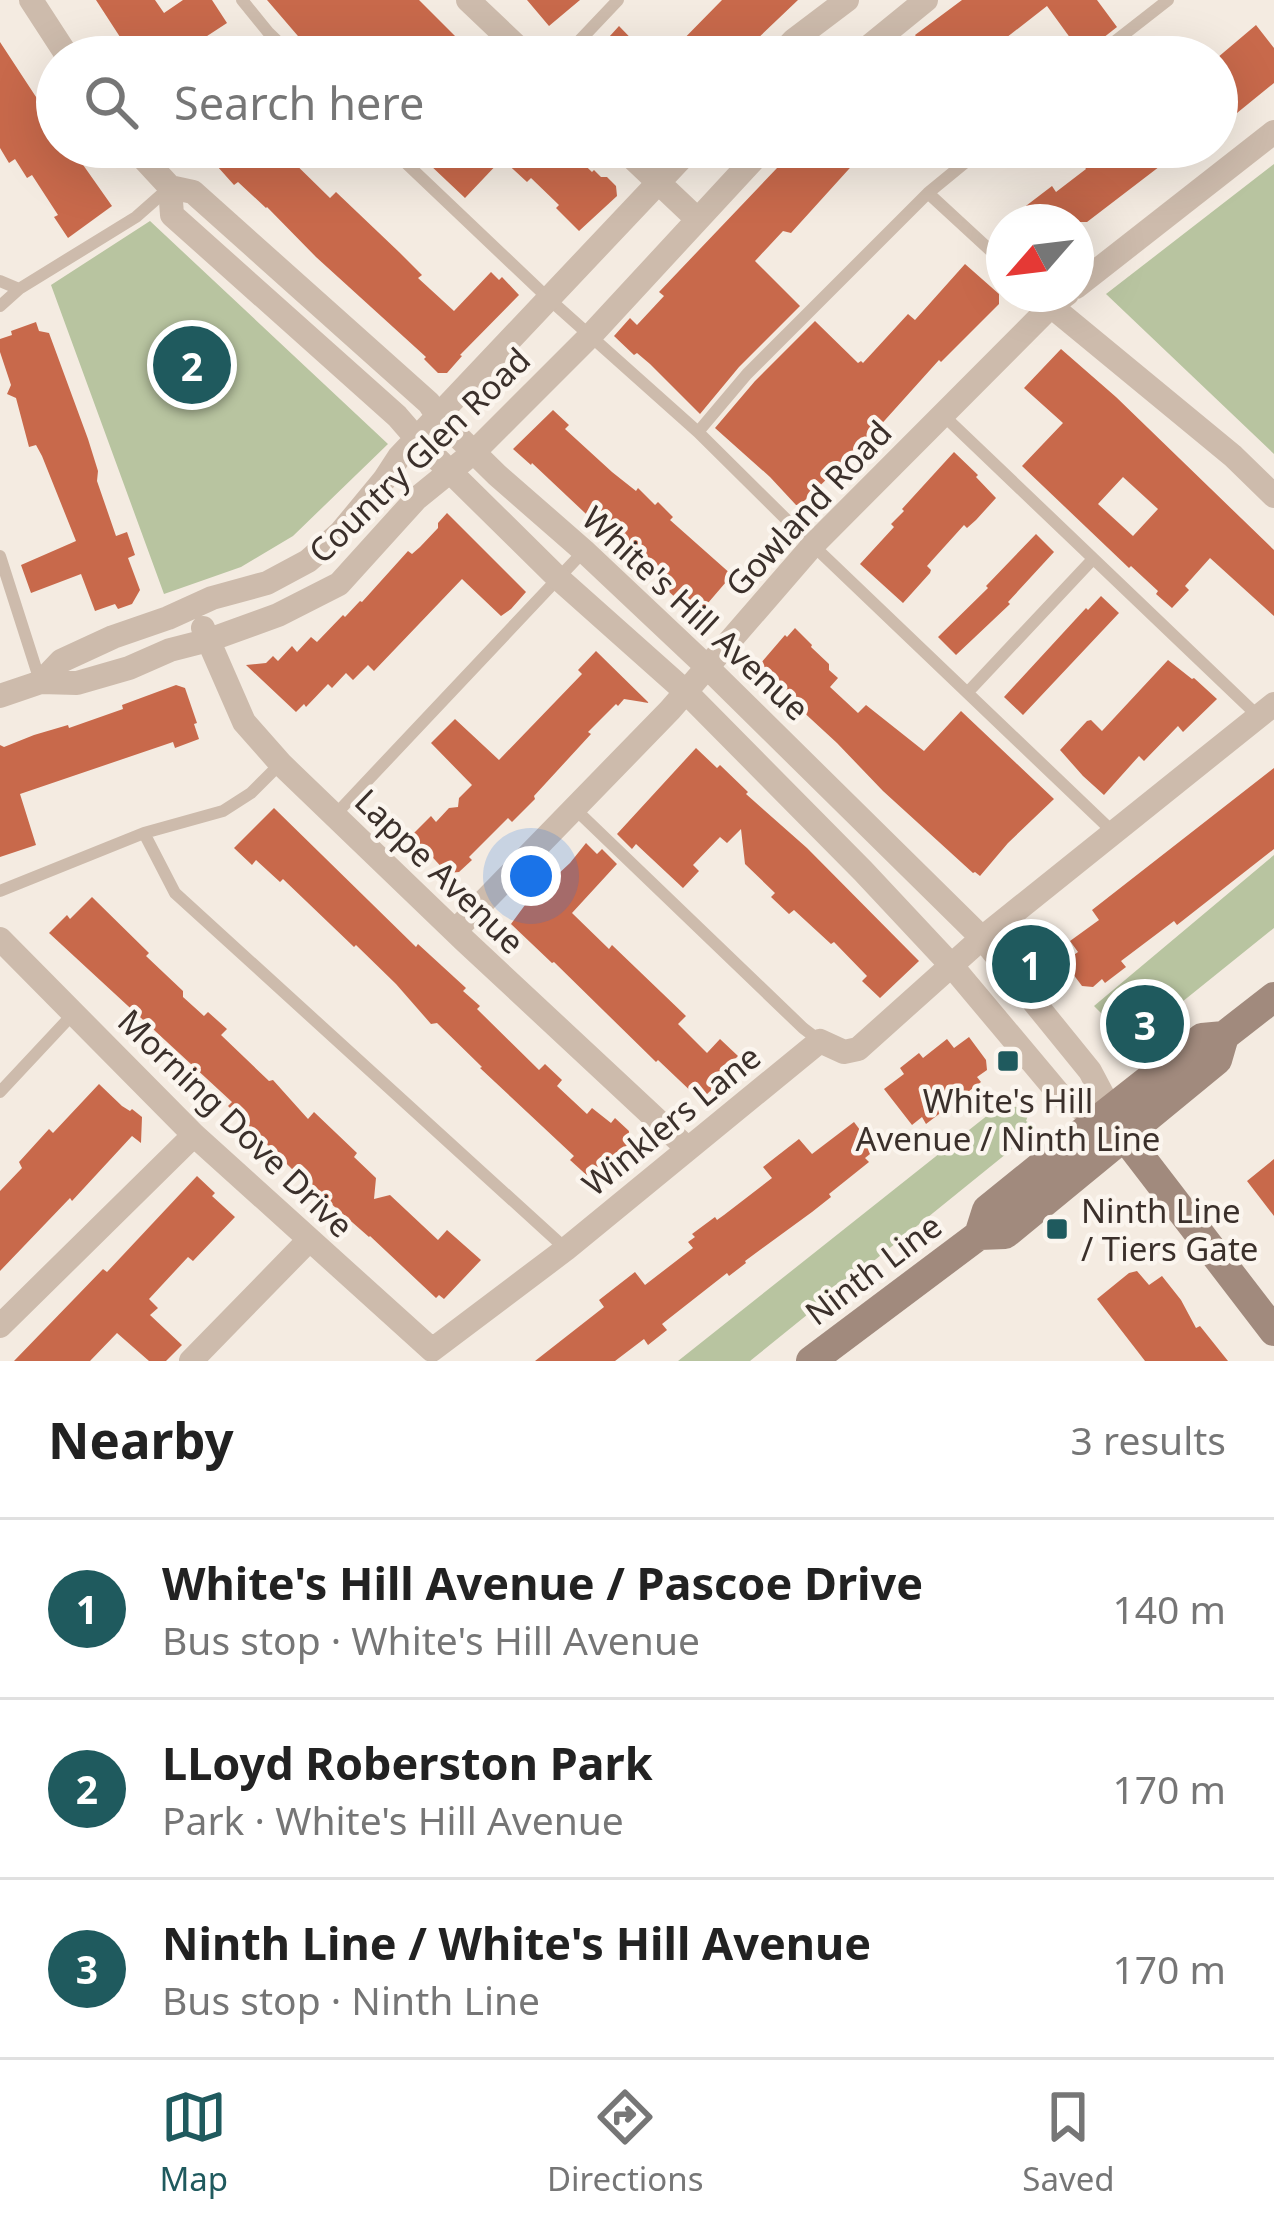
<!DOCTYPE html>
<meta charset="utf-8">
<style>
:root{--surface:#fff;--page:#f6f6f6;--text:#222;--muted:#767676;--line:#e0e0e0;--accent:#1f5a5e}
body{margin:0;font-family:"Noto Sans",sans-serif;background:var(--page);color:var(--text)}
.compass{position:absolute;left:986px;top:204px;width:108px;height:108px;border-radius:50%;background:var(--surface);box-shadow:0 12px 48px #0002;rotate:242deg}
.you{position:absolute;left:531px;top:876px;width:42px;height:42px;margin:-30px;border:9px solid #fff;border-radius:50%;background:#1a73e8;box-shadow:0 0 0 18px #1a73e833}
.badge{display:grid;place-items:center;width:78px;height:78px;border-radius:50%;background:var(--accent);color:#fff;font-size:39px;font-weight:700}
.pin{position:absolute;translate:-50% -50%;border:6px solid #fff;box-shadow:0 3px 12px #0006}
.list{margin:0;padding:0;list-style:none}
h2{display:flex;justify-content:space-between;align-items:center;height:156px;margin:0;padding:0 48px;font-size:51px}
h2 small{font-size:39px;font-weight:400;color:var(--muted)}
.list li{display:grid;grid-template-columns:78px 1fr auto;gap:36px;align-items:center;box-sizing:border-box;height:180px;padding:0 48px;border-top:3px solid var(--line)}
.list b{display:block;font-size:45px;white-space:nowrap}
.list p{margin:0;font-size:39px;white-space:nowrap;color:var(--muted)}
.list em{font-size:39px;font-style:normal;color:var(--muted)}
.icon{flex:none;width:66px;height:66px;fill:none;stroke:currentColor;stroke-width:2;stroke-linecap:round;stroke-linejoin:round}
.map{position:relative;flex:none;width:1274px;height:1361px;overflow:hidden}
.search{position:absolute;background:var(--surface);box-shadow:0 12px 48px #0002;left:36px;right:36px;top:36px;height:132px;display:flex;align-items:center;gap:30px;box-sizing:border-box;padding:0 42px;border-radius:66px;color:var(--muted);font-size:45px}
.sheet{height:696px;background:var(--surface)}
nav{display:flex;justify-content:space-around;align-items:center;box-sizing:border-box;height:168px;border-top:3px solid var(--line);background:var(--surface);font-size:33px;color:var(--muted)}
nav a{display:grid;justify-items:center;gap:6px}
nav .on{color:var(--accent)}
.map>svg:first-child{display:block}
.green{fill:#b8c4a0}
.building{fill:#c8694b;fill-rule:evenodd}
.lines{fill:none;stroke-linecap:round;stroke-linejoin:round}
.lane{stroke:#cdbbac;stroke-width:12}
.street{stroke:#cdbbac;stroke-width:24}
.secondary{stroke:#a18a7d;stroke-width:30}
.poi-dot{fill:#1f5a5e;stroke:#fbf5ee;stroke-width:4.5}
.labels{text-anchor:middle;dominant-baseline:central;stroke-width:9;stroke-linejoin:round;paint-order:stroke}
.street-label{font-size:33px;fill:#3b302b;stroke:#fbf5ee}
.poi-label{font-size:33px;fill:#3b302b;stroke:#fbf5ee}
</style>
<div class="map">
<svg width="1274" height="1361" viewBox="0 0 1274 1361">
<rect width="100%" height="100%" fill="#f4ebe1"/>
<!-- green -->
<path class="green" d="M1274 164V454L1106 294Z
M150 221 388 444 293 536 241 567 164 594 51 285Z
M1274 855V928L1131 1043 1094 1006Z
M1001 1100 1029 1113 1026 1121 1032 1125 1034 1130 1027 1137 750 1361H678L998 1107Z"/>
<!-- building -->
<path class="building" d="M96 0H155L164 13 183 0H212L227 23 175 57H133Z
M267 0H419L476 57H316Z
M527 0H580L549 26Z
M722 0H798L754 42 757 45 746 57H666Z
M962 0H1097L1117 27 1089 49 1084 57 1047 6 997 45 995 42 993 45 987 38 963 57H895L918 39 915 35Z
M1256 25 1274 48V83L1237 113 1234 110 1217 123V58Z
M619 26 649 57H591Z
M0 42 57 129V147H68L74 152 112 206 68 238 54 217 58 215 32 175 27 178 15 159 9 163 0 148Z
M200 147H278L330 198 336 192 399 252 422 275 418 278 454 311 491 272 499 280 502 277 519 295 460 355 462 356 447 373H438L424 359 426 357 316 257 267 207 266 208 238 182 234 185Z
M411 147H566L592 172 594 170 601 177H607L616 186 617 196 579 231 556 208 559 205 531 178 527 182 502 159 465 198Z
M797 147H844L858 159 791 233 783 231 755 261 800 306 739 367 700 414 650 364 637 353 634 355 614 336 630 318 637 325 664 296 659 292Z
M1102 147H1185L1087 222H1005L1052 186 1056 192 1086 169 1082 163Z
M965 264 999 294V304L941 362 939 360 868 439 800 505H796L770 477 715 428 755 381 815 321 858 363 861 361 863 363 908 314 915 320Z
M36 322 39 331 49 333 88 439 98 471 97 481 116 536 127 532 135 555 128 558 140 590 132 604 118 609 115 604 95 611 81 574 31 593 21 565 76 541 42 456 36 445 29 447 16 398 7 394 11 385 0 352V339L12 335 11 331Z
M1061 349 1116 397 1274 550V616L1210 558 1185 586 1189 590 1172 608 1156 594 1158 591 1131 566 1129 568 1022 466 1063 423 1024 388ZM1123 477 1158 509 1133 536 1098 504Z
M553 410 569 425 565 429 612 472 636 491 638 488 655 505 658 502 673 517 670 520 732 575 696 617 664 587 666 584 626 547 602 529 532 463 531 465 513 449Z
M954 452 978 475 976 477 996 498 976 520 967 528 964 525 927 566 931 570 930 573 903 603 860 564 894 527 891 524 904 511 902 509Z
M447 513 526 592 511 609 501 616 462 579 374 671 368 665 353 680 346 673 332 688 328 684 306 707 304 704 296 712 246 665 266 663 273 656 278 661 292 646 297 652 311 637 317 642 343 615 345 617 360 601 362 602 408 551 412 554 420 547 438 528V523Z
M1036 534 1054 552 1008 602 1010 604 956 655 938 637 988 588 986 586Z
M1101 596 1119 613 1023 715 1004 697 1086 608 1088 610Z
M795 628 812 645 811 647 829 664V670L838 678 830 687 858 713 866 705 924 751 961 711 1054 799 1008 843 980 876 975 872 973 873 883 791 837 743 786 696 783 699 769 685 770 684 755 670 785 635 787 637Z
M596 651 649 703 624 699 618 706 616 704 588 732 591 734 534 796 535 799 512 822 508 818 469 857 472 860 459 872 447 873 412 835 431 816 436 822 449 808 458 807 459 798 472 785 431 743 455 719 499 760 582 674 578 670Z
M1168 660 1192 679 1194 678 1217 699 1183 732 1178 726 1144 761 1139 756 1104 795 1083 776 1060 750 1087 721 1091 720 1102 731Z
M176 685 185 688 197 723 194 724 199 739 175 748 173 742 20 794 36 845 0 857V745L4 747 34 735 68 725 69 728 123 709 122 705Z
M696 748 717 768 720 765 748 792 746 794 807 848 919 961 880 998 862 981 867 976 834 942 831 944 794 910 789 914 771 897 775 893 745 864 741 829 727 843 720 837 693 865 699 871 683 888 636 844 632 849 617 834Z
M1274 768V849L1177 925 1174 921 1121 961 1126 967 1105 983 1102 979 1093 987 1082 986 1064 962 1078 952 1070 941 1099 920 1092 910Z
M274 808 416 947 418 944 466 988 463 991 480 1006 477 1009 539 1070 545 1064 562 1080 557 1086 587 1114 592 1108 611 1123 615 1118 629 1131 627 1149 617 1160 613 1157 592 1180 570 1160 574 1156 480 1068 482 1067 437 1023 431 1024 396 984 356 945 354 947 283 879 280 882 256 860 252 865 234 848Z
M586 843 597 854 602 849 617 864 572 913 609 949 612 945 686 1016 678 1024 707 1053 720 1039 738 1056 718 1076 722 1080 706 1095 704 1093 698 1098 658 1060 656 1062 554 962 552 963 511 924 525 905 570 863Z
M92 897 149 953 146 956 183 991V997L204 1016 208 1012 227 1029 221 1035 269 1081 273 1080 308 1119 314 1112 357 1153 354 1157 376 1178 374 1199 390 1195 438 1240 447 1230 481 1260 444 1299 439 1295 436 1298 370 1236 369 1237 295 1172 228 1106 232 1102 49 933 67 915 70 919Z
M969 1037 986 1060 987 1070 977 1077 981 1082 926 1124 922 1117 912 1125 884 1089 904 1074 900 1068 919 1053 923 1058 947 1039 954 1048Z
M99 1084 122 1106 130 1111 132 1109 142 1117 141 1143 132 1136 72 1201 70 1198 0 1271V1191L22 1168 19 1162 49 1129 53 1133Z
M854 1122 875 1150 865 1158 869 1162 829 1194 831 1197 812 1212 745 1261 746 1263 729 1276 727 1273 662 1324 667 1330 648 1345 644 1339 615 1361H535L604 1307 599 1300 635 1272 645 1285 693 1248 688 1242 695 1237 692 1234 715 1217 717 1220 724 1215 772 1178 763 1167 799 1139 812 1154Z
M1274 1159V1216L1247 1181Z
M197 1176 215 1193 212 1196 235 1217 193 1261 188 1257 149 1299 158 1308 150 1315 182 1345 166 1361H149L117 1333 90 1361H14L103 1269 107 1272Z
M1137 1271 1149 1285 1162 1276 1181 1300 1196 1328 1200 1326 1228 1361H1145L1097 1299 1129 1273Z"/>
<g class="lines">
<!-- lane -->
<path class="lane" d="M242 0 268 32 294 57
M564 57 618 0
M1095 57 1168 0
M389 147 549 299 698 432 798 531 1112 831
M928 193 1004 263
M0 281 19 289
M0 306 19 289 136 217 170 187
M943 415 1258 716
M698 432 747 374 928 193 984 147
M0 556 40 681
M968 692 1093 559
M574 808 803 1028 820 1041
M335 815 584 551
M144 833 175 893 566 1249
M0 891 144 833 223 811 251 793 280 764
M0 1092 73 1014"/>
<!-- street -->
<path class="street" d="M31 0 68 57
M468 0 528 57
M778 57 794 40 847 0
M856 57 926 0
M133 147 170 187 193 192 429 403 438 417 497 475 584 551 706 666 982 938 1090 1071 1118 1124
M621 147 697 219
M170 187 172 215 397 416 417 439 558 578 686 692 863 871 951 965 1060 1095 1112 1129
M1076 287 1274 132
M1051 306 1233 456 1274 496
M203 628 244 722 281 764 465 941 687 1148
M41 682 61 661 113 637 168 618 212 598 267 583 308 561 341 532 384 480 399 457 692 147
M0 696 41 682 77 683 129 668 170 650 209 640 278 615 339 584 416 499 474 452 592 334 765 147
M455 931 670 710 813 545 1051 306 1067 294
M0 939 194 1135 432 1350 566 1249 820 1041 844 1052 858 1049 982 938 1274 704
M0 1326 194 1135
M191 1361 309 1240"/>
<!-- secondary -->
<path class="secondary" d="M1125 1137 1274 1331
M979 1235 987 1210 1098 1120 1202 1038 1224 1036 1274 997
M811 1361 979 1235 1005 1234 1217 1060 1224 1036"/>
</g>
<!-- markers -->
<g class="poi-dot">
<rect x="996" y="1049" width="24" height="24" rx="6"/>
<rect x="1045" y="1217" width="24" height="24" rx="6"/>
</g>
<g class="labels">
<!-- street labels -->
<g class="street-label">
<text transform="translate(419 455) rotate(-44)">Country Glen Road</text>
<text transform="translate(808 508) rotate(-47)">Gowland Road</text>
<text transform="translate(696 613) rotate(43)">White's Hill Avenue</text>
<text transform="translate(440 871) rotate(44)">Lappe Avenue</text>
<text transform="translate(671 1120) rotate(-39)">Winklers Lane</text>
<text transform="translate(236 1123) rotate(44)">Morning Dove Drive</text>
<text transform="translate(873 1269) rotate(-37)">Ninth Line</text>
</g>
<!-- poi labels -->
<g class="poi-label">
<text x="1008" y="1100">White's Hill<tspan x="1008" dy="38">Avenue / Ninth Line</tspan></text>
<text x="1081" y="1210" text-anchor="start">Ninth Line<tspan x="1081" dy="38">/ Tiers Gate</tspan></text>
</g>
</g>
</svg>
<svg class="compass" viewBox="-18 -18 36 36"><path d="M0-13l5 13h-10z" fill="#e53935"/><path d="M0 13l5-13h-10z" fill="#767676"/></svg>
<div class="you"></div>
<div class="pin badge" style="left:1031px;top:964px">1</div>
<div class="pin badge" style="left:192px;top:365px">2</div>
<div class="pin badge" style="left:1145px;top:1024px">3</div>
<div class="search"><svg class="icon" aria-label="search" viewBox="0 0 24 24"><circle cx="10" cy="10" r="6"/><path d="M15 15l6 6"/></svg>Search here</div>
</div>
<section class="sheet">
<h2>Nearby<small>3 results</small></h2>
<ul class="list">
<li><span class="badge">1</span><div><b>White's Hill Avenue / Pascoe Drive</b><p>Bus stop · White's Hill Avenue</p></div><em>140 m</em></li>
<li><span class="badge">2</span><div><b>LLoyd Roberston Park</b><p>Park · White's Hill Avenue</p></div><em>170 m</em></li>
<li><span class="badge">3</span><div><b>Ninth Line / White's Hill Avenue</b><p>Bus stop · Ninth Line</p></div><em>170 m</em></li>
</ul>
</section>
<nav>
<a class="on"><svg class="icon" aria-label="map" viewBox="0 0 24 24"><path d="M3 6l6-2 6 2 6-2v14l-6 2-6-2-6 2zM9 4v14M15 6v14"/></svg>Map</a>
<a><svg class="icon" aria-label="directions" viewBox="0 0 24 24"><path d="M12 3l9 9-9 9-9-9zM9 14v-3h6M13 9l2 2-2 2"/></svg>Directions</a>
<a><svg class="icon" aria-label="saved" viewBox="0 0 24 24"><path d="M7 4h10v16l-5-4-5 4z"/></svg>Saved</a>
</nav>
